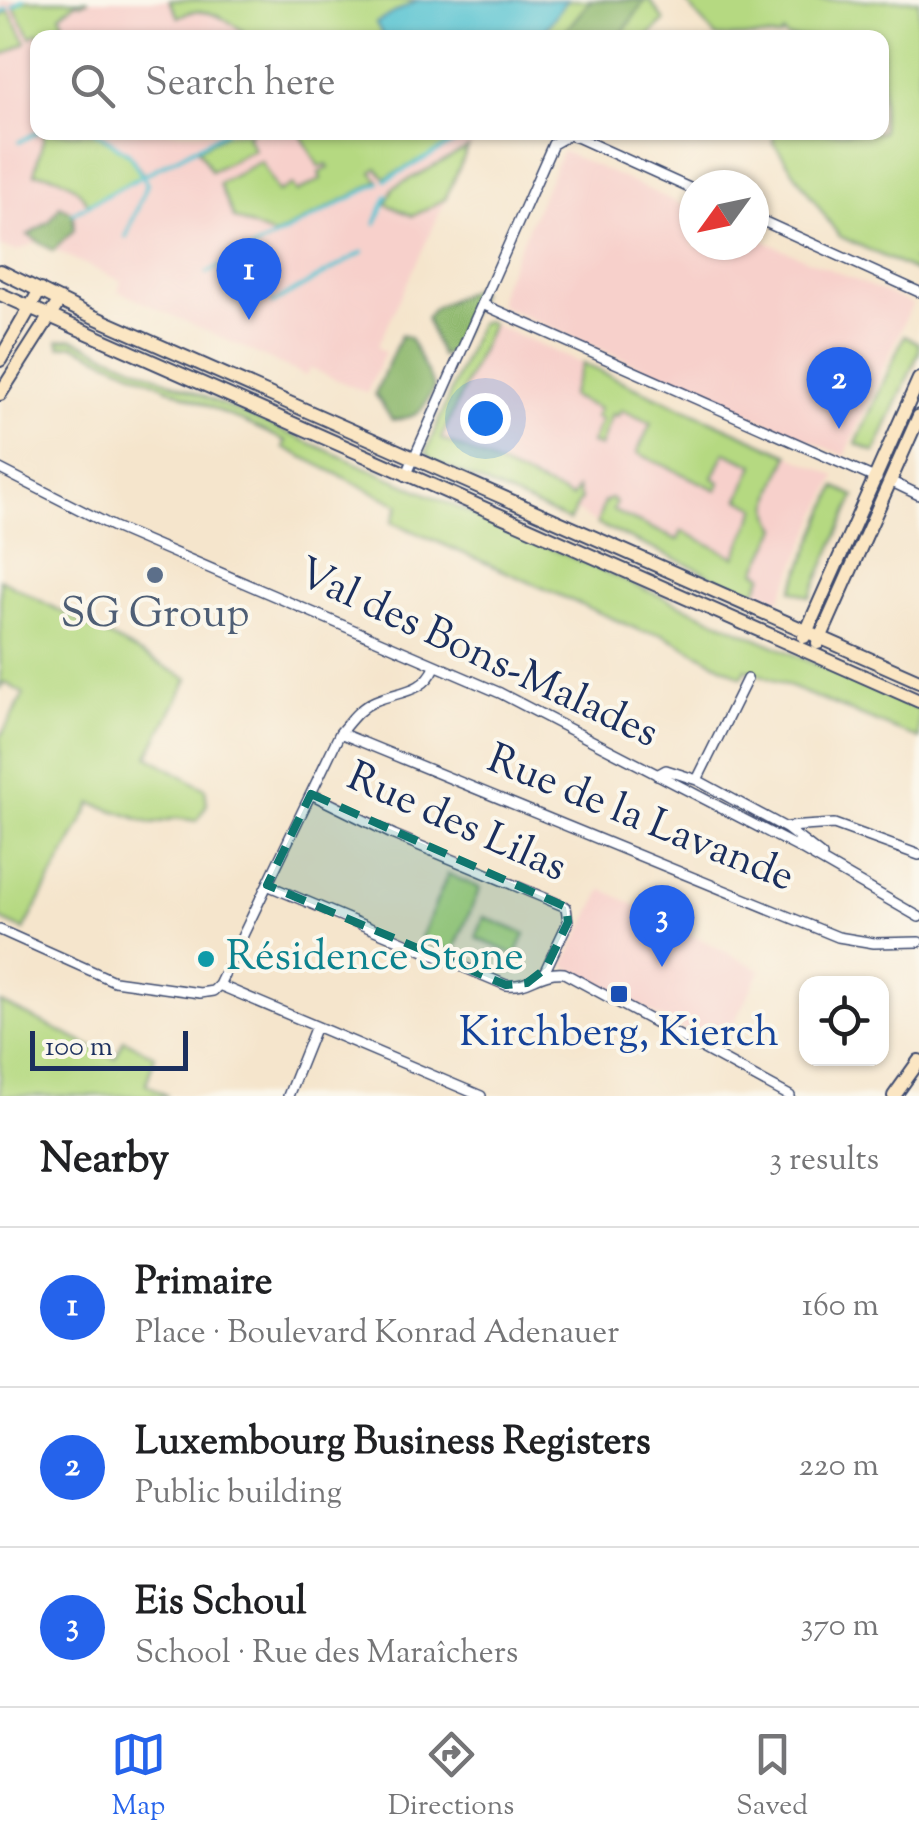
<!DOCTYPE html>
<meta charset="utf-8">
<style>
:root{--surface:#fff;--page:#f2f2f2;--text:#202124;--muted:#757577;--line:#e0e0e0;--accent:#2563eb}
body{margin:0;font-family:"Sorts Mill Goudy",serif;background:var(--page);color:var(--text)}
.controls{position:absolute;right:30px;bottom:30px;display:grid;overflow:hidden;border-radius:20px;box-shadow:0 2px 8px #0004}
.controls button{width:90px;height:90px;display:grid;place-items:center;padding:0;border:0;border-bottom:2px solid var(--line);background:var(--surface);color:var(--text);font:50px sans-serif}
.compass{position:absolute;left:679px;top:170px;width:90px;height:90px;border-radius:50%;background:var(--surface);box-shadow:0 2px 8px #0004;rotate:237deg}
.scale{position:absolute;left:30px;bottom:25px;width:158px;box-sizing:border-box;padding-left:10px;border:5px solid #1b2f5e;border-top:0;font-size:28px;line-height:35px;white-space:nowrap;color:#1b2f5e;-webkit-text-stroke:8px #fbf7ec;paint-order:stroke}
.you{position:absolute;left:485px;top:418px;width:35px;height:35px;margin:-25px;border:8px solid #fff;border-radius:50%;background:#1a73e8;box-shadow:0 0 0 15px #1a73e833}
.badge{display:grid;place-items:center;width:65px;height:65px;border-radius:50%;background:var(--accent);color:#fff;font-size:32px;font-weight:700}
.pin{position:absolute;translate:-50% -82px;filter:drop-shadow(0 2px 5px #0008)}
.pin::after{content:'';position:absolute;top:52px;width:35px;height:30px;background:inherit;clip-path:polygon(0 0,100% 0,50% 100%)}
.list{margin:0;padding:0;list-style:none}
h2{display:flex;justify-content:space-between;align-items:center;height:130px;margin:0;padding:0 40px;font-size:42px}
h2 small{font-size:32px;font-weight:400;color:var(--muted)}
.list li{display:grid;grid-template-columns:65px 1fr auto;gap:30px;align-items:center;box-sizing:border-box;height:160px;padding:0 40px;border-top:2px solid var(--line)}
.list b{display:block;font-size:38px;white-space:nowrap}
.list p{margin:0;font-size:32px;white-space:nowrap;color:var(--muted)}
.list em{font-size:32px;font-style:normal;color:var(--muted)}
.icon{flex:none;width:55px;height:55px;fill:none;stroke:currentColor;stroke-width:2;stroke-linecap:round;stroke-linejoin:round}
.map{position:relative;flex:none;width:919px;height:1096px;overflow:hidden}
.search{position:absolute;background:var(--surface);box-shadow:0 2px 8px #0004;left:30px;right:30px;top:30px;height:110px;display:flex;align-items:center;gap:25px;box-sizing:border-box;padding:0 35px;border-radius:20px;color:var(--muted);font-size:38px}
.sheet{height:610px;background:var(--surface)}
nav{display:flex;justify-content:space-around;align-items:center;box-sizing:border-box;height:140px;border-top:2px solid var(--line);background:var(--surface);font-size:28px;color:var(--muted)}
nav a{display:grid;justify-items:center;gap:5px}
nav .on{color:var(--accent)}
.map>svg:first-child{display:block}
.built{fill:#f7d0cb}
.green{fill:#b5d981;stroke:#688470;stroke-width:2.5}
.forest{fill:#90b96f;stroke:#567466;stroke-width:2.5}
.water{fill:#57c3d1;stroke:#397998;stroke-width:2.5}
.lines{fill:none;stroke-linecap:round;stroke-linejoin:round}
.stream{stroke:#57c3d1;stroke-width:4}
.street-casing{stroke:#3c4a6e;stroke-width:12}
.secondary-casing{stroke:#3c4a6e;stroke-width:16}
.street{stroke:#fff;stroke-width:9}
.secondary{stroke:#fbe6c3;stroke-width:12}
.marked{fill:#0f766e;fill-opacity:0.2;stroke:#0f766e;stroke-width:8;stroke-dasharray:20 12;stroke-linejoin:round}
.service-dot{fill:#5c6f8a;stroke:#fbf7ec;stroke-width:4}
.culture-dot{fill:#0f9aa8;stroke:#fbf7ec;stroke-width:4}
.transit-dot{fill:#1a4fb4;stroke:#fbf7ec;stroke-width:4}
.labels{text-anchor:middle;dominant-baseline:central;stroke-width:8;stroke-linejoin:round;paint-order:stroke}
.service-label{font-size:42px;fill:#4e5e75;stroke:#fbf7ec}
.street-label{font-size:42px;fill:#1b2f5e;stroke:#fbf7ec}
.culture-label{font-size:42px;fill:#0d838f;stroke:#fbf7ec;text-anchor:start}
.transit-label{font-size:42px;fill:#164399;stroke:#fbf7ec}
</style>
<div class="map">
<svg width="919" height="1096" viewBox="0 0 919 1096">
<rect width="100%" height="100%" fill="#fbf7ec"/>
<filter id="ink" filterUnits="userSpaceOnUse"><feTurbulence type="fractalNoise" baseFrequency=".01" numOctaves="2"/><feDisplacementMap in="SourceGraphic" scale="20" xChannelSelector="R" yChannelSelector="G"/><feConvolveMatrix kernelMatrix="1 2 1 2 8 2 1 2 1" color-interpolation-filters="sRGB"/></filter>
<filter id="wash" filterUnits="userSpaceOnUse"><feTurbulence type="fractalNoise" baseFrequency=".0048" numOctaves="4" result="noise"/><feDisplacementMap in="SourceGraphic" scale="40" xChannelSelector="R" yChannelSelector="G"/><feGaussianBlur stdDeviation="2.25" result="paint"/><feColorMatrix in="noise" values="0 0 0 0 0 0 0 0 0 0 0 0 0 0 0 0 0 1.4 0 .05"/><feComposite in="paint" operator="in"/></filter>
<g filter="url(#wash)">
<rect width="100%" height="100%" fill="#f5e5cc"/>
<!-- built -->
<path class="built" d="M0 0H259L366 37 38 38V132L477 133 377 347 385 352 367 393 310 368 306 376 118 291 121 281 37 242 17 251 0 247Z
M562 151 694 210V245H754V237L912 304 845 456 499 305 501 288Z
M492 324 583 364 570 395 599 409 601 420 591 442 601 439 613 413 621 409 651 423 638 452 713 479 725 451 754 464 757 507 735 557 683 531 679 540 612 510 616 502 596 520 597 524 576 511 581 499 577 489 573 498 441 439Z
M789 455 836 476 780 600 756 590 763 575 756 571 773 523 770 505Z
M603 889 761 970 720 1050 563 965Z"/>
<!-- green -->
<path class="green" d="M23 0H89L81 4 78 1 60 15 64 22 42 38 38 33 31 37 13 6Z
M169 0H650L664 21 646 38H250C232 20 202 3 178 17Z
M684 0H919V260L912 259 919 264V273L839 236 773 142 774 133 882 132V38H787L784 33 780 37H716Z
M9 11 26 42 5 54 0 52V16Z
M251 132 247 136 254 149 211 171 198 149 228 133Z
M96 133 129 154 144 175 89 205C76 184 59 172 34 174L45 133Z
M300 133H474L385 178 377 168 372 172 379 181 274 236 234 218 219 184 261 161 278 192 292 185 297 192 321 179 319 173 329 168 327 164 319 167Z
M468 148 445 199 413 216 386 204 393 188Z
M487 321 492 324 441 439 572 498 577 489 581 499 569 521 433 461 426 452 479 323Z
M904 336 919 343V352L875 452 856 444Z
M72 339 919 709V739L746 669 742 677 662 634 641 631 392 522 399 505 283 447 286 441 73 345 60 347 58 341Z
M583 364 789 455C779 477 760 508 778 528L756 571 763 575 752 599 703 571 597 524 604 502 611 499 616 502 613 511 678 540 682 531 735 557 757 508 739 499 754 465 725 452 713 478 720 482 717 490 637 453 651 423 621 410 618 416 612 414 600 447 591 443 601 420 595 417 599 409 570 396Z
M836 487 855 496 810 597 792 590Z
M0 579 188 679 148 756 205 789 207 804 197 821 176 818 153 824 92 803 24 930 0 919V738L24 694 4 682 0 688Z
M448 874 480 888 453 952 421 938Z
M484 917 525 934 516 955 476 938Z
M0 1002 115 1058 124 1040 155 1056 146 1084 168 1096H0Z"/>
<!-- forest -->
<path class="forest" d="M591 0H642L644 2 620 37H560Z
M60 206 73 213 74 230 53 251 28 235 50 221Z
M475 288 479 293 453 351 441 356 426 318 434 308Z
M401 335 410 338 434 387C423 411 419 418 392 420L375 394Z"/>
<!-- water -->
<path class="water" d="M418 0H567L540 37H384L376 23Z"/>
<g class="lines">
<!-- stream -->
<path class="stream" d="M13 6 23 0
M0 13 7 9
M96 132 129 154 147 184 126 237
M19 142 38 132
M386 180 473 132
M73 213 225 132
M376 223 387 196
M207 273 379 183
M273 303 363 252"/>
</g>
</g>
<g filter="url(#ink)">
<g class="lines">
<!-- street casing -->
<g class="street-casing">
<path id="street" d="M754 217 919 292
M482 304 877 479
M0 469 114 527 500 693 801 849 919 917
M406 476 553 144 569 135 579 138 694 190
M890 481 919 495
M340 733 838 937 874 943 919 942
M657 775 666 770 697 780 747 679
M697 780 786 828 822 856
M311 794 394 835 566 907 568 922 545 971
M788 827 834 824 919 855
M267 885 506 985C530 988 538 971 564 973L790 1096
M0 930 114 981 200 993 213 991 219 985
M219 985 340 733C351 720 359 708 375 701 399 691 424 693 435 667
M219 985 481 1096
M288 1096 316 1026"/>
</g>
<!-- secondary casing -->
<g class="secondary-casing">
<path id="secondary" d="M0 271 83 312 919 681
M0 294 919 701
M0 360 40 290
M0 394 60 300
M804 637 919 379
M818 643 919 416
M894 1096 919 1061"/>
</g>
<!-- street -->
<use href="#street" class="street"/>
<!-- secondary -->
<use href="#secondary" class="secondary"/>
</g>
</g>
<!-- marked area -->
<path class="marked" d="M311 794 566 907 568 922 546 968 527 983 506 985 267 885Z"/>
<!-- markers -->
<circle class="service-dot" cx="155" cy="575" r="10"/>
<circle class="culture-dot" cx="206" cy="959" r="10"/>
<rect class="transit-dot" x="609" y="984" width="20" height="20" rx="5"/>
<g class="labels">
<!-- service labels -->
<g class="service-label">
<text x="155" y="616">SG Group</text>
</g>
<!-- street labels -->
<g class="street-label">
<text transform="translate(477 655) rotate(25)">Val des Bons-Malades</text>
<text transform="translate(640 820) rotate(22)">Rue de la Lavande</text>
<text transform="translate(456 824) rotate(24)">Rue des Lilas</text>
</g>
<!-- culture labels -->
<g class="culture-label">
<text x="226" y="959">Résidence Stone</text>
</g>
<!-- transit labels -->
<g class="transit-label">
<text x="619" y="1035">Kirchberg, Kierch</text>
</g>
</g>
</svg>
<div class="controls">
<button><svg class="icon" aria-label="locate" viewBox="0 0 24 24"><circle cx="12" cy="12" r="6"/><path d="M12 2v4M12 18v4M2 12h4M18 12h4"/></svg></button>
</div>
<svg class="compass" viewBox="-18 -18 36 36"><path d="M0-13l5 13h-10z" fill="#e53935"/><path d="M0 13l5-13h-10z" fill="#757577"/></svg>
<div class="scale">100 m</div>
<div class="you"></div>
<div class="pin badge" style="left:249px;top:320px">1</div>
<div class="pin badge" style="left:839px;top:429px">2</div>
<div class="pin badge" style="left:662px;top:967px">3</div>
<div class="search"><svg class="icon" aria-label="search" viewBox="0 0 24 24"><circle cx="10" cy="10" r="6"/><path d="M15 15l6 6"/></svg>Search here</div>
</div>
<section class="sheet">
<h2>Nearby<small>3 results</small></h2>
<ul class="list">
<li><span class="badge">1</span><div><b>Primaire</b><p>Place · Boulevard Konrad Adenauer</p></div><em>160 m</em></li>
<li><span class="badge">2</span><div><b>Luxembourg Business Registers</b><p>Public building</p></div><em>220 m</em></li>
<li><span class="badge">3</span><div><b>Eis Schoul</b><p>School · Rue des Maraîchers</p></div><em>370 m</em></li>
</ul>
</section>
<nav>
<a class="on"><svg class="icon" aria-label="map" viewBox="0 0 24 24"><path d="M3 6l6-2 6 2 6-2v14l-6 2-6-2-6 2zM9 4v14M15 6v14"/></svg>Map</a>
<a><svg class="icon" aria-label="directions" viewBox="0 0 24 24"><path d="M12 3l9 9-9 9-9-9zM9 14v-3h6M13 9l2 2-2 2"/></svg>Directions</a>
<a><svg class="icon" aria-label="saved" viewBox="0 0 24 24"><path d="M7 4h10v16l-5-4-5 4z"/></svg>Saved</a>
</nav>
